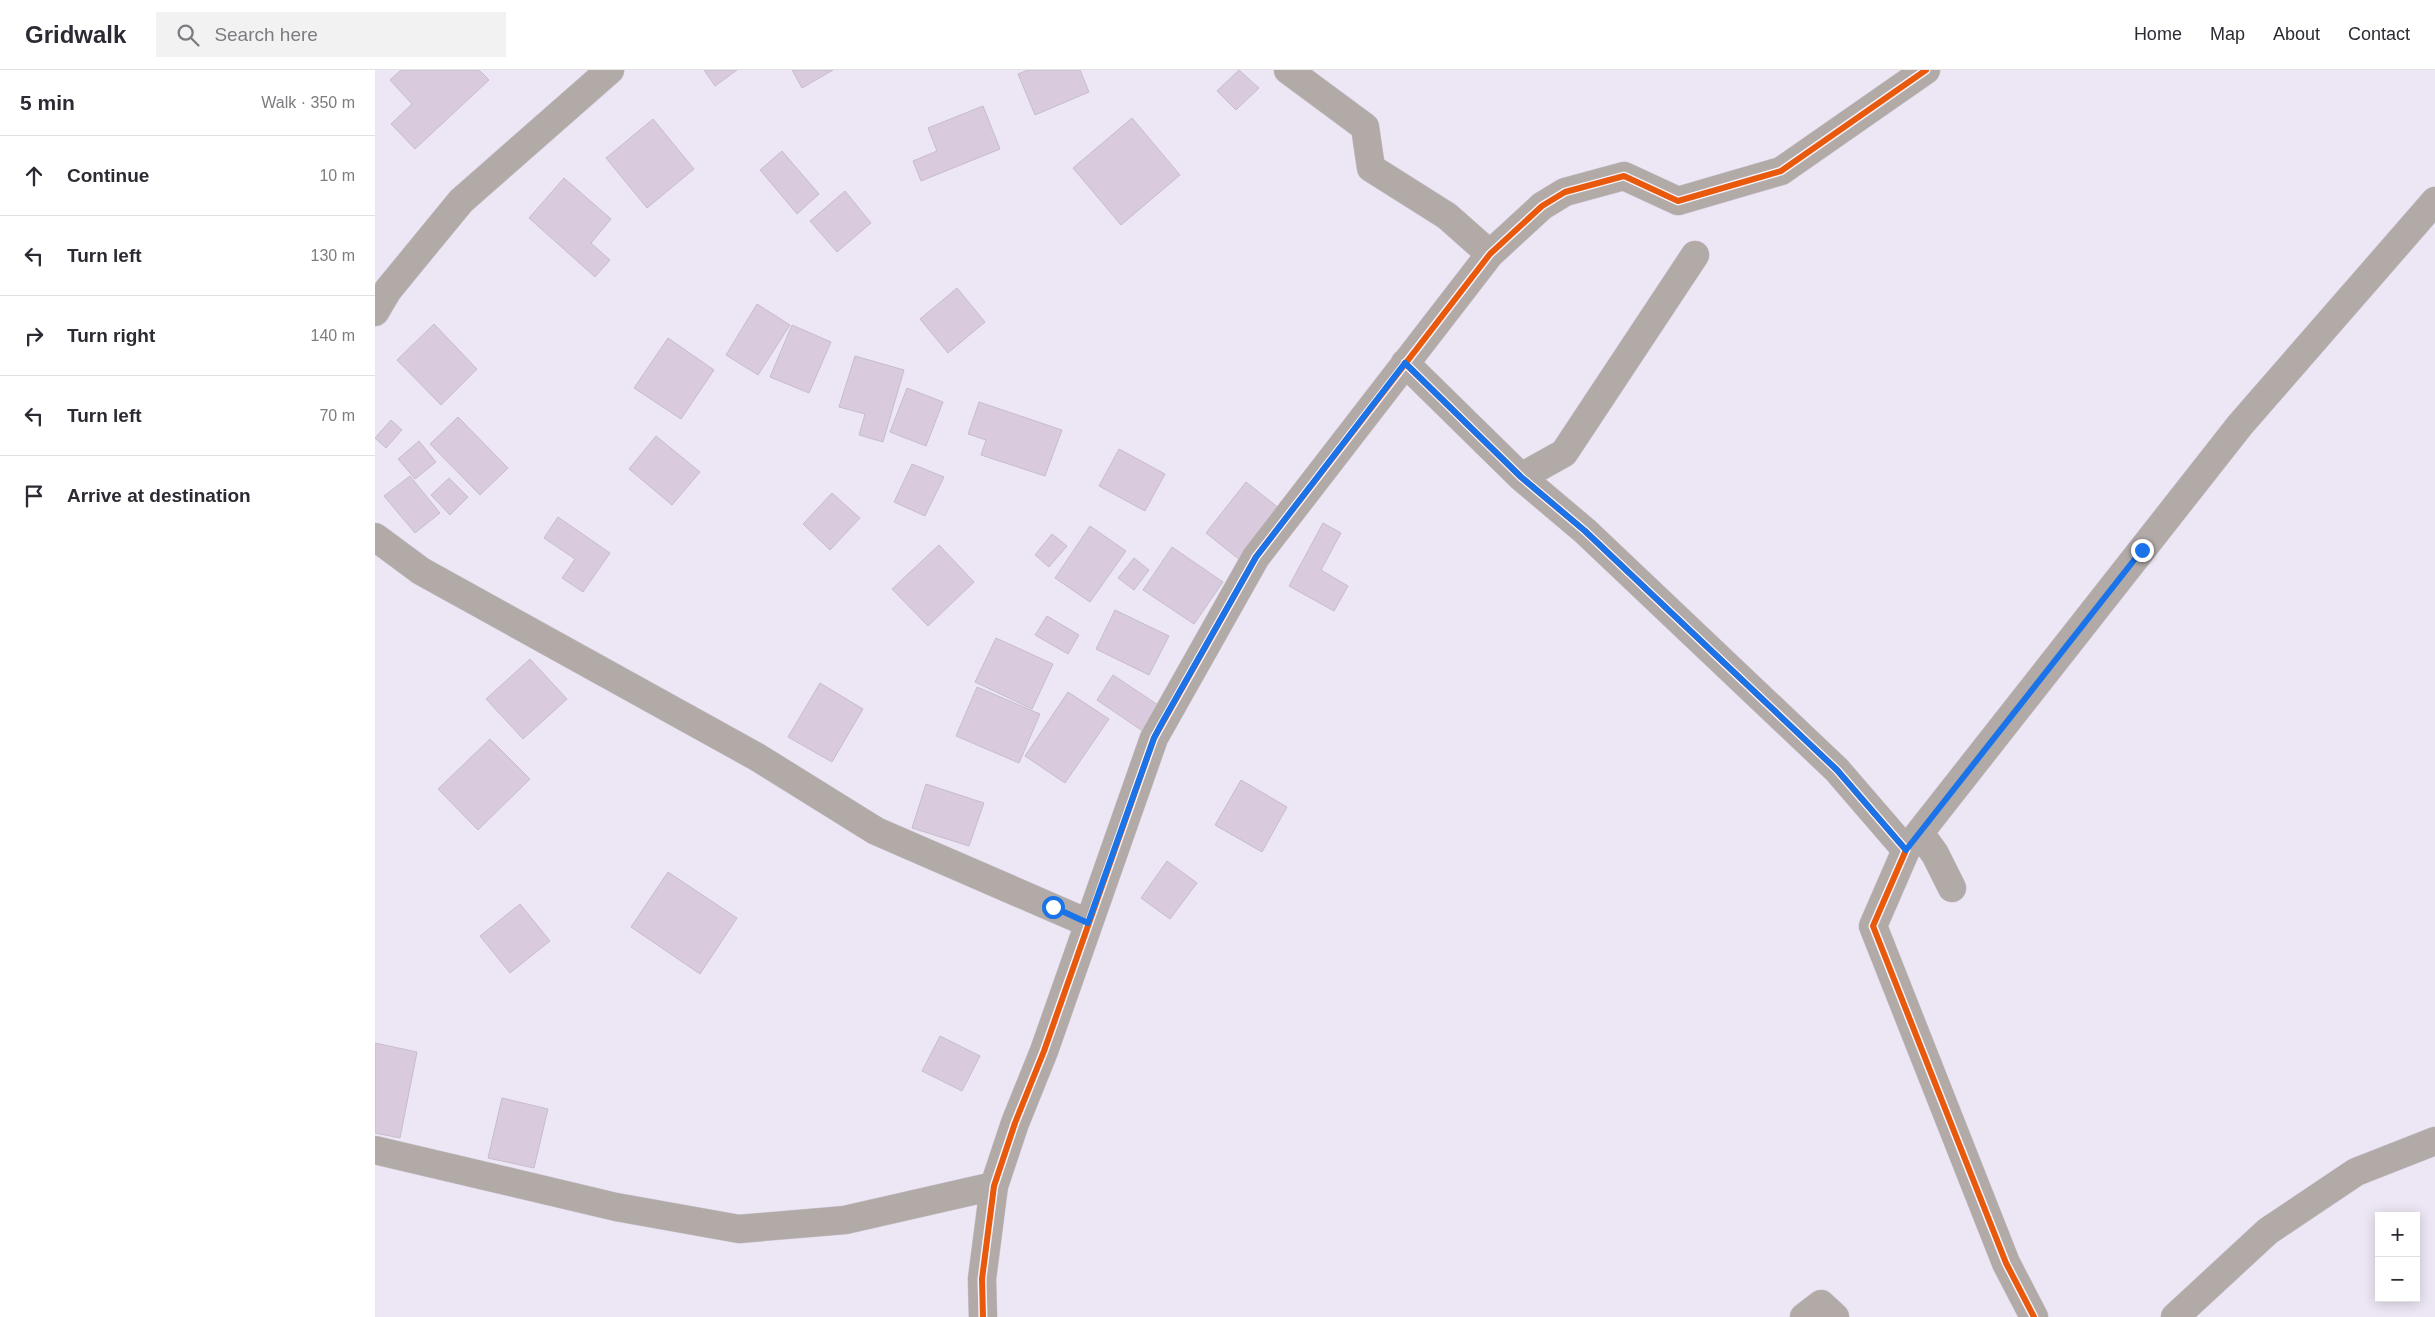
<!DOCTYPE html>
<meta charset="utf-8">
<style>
:root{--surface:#fff;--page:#f2f2f3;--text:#2b2b33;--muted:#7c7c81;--line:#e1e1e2}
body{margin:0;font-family:Arial,sans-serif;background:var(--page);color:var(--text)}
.controls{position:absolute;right:15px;bottom:15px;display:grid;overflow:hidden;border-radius:0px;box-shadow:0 2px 12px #0003}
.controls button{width:45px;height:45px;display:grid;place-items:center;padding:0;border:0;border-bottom:1px solid var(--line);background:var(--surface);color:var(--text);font:25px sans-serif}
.stop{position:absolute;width:15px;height:15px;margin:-11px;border:4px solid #1a73e8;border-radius:50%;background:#fff}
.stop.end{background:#1a73e8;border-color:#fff;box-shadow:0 1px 5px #0008}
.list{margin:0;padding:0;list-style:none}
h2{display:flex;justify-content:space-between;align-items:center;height:65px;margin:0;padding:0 20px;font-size:21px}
h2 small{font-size:16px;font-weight:400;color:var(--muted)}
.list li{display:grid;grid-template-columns:32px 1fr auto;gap:15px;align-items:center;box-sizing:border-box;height:80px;padding:0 20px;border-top:1px solid var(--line)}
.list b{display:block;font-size:19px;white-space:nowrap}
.list em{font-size:16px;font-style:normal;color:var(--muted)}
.icon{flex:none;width:28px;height:28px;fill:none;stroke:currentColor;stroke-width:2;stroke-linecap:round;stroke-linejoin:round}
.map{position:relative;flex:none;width:2060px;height:1247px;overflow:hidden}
header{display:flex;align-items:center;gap:30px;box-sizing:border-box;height:70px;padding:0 25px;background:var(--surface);border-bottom:1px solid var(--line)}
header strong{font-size:24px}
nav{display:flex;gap:28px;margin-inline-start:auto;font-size:18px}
.search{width:350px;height:45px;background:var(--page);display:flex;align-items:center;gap:12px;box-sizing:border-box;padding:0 18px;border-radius:0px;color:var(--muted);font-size:19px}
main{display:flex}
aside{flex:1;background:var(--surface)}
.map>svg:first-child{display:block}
.building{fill:#d9cadd;stroke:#c6bdca}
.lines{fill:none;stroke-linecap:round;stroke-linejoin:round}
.minor-casing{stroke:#cbc5d2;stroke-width:29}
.minor{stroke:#b2aaa7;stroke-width:28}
.cycleway-casing{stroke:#f6f2fb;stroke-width:9}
.cycleway{stroke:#e8590c;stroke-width:6}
.route{stroke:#1a73e8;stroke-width:6}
</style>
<header>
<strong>Gridwalk</strong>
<div class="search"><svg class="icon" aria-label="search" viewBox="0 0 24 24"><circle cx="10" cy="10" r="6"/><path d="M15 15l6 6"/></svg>Search here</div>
<nav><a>Home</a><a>Map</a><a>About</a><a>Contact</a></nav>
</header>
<main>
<aside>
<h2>5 min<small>Walk · 350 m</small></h2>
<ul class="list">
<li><svg class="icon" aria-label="ahead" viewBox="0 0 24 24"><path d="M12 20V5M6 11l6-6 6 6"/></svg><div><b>Continue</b></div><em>10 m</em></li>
<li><svg class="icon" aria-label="left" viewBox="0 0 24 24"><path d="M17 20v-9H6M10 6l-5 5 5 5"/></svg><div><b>Turn left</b></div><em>130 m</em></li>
<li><svg class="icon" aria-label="right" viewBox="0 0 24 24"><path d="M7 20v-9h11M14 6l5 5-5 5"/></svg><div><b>Turn right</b></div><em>140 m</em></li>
<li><svg class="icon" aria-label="left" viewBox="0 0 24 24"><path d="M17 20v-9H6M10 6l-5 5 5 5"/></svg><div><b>Turn left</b></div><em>70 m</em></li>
<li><svg class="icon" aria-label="arrive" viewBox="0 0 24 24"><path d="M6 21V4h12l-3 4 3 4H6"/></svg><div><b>Arrive at destination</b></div></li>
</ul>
</aside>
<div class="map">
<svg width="2060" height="1247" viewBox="0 0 2060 1247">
<rect width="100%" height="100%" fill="#ede7f5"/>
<!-- building -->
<path class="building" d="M26 0H104L114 10 40 79 16 54 37 34 15 10Z
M329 0H362L340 16Z
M417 0H458L427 18Z
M653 0H705L714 22 660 45 643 4Z
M864 0 884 18 861 40 842 21Z
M608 36 625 79 546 111 538 91 562 81 553 58Z
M757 48 805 105 746 155 698 98Z
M278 49 319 99 272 138 231 88Z
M407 81 444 124 422 144 385 100Z
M189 108 236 149 216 173 235 190 220 207 154 148Z
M470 121 496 153 462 182 435 151Z
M582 218 610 252 573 283 545 249Z
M382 234 415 255 383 305 351 285Z
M59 254 102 299 66 335 22 290Z
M417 255 456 272 434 323 395 307Z
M293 268 339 300 306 349 259 318Z
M480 286 529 300 508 372 484 365 490 344 464 337Z
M532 318 568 332 551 376 515 362Z
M604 332 687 360 670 406 606 385 611 370 593 364Z
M83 347 133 398 105 425 55 374Z
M16 350 27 360 11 378 0 368Z
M281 366 325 402 297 435 254 399Z
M44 371 61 392 40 409 23 389Z
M744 379 790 404 770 441 724 416Z
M537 394 569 407 550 446 519 432Z
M35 406 65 443 40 463 9 426Z
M74 408 93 427 75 445 56 425Z
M871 412 905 439 865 490 831 463Z
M457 423 485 448 455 480 428 454Z
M183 447 235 483 208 522 187 508 200 489 169 468Z
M948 453 966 463 946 500 973 516 959 541 914 516Z
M715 456 751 481 715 532 680 508Z
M677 464 692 476 674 497 660 485Z
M564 475 599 512 553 556 517 519Z
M797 477 848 512 819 554 768 520Z
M759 488 774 500 759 520 743 508Z
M740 540 794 566 774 605 721 579Z
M672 546 704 565 693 584 660 565Z
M621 568 678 594 657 639 600 612Z
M155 589 192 629 148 669 111 629Z
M738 605 792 641 775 666 722 630Z
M445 613 488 639 457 692 413 667Z
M602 617 665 644 644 693 581 666Z
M693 622 734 649 690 713 650 686Z
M115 669 155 709 103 760 63 719Z
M866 710 912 737 887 782 840 755Z
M551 714 609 733 594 776 537 758Z
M792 791 822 813 795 849 766 828Z
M293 802 362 848 325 904 256 857Z
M145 834 175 871 135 903 105 866Z
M565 966 605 986 587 1021 547 1001Z
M0 973 42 982 25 1068 0 1063Z
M127 1028 173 1039 159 1098 113 1088Z"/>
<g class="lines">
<!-- minor casing -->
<g class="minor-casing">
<path id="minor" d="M913 0 990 57 996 98 1072 146 1115 184
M0 242 13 220 86 131 235 0
M1030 293 1146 407 1210 461 1462 700 1531 780 1498 856 1631 1193 1659 1247
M1146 407 1189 383 1320 185
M0 467 46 501 382 687 501 761 713 853
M1545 763 1560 784 1577 818
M1531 780 1865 355 2060 131
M0 1080 241 1137 364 1159 470 1150 619 1116
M608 1247 607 1209 619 1116 640 1053 669 981 779 668 881 487 1115 184 1167 136 1190 122 1249 106 1303 131 1406 101 1551 0
M1429 1247 1446 1234 1460 1247
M1800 1247 1893 1161 1981 1102 2060 1071"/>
</g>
<!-- minor -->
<use href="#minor" class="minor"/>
<!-- cycleway casing -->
<g class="cycleway-casing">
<path id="cycleway" d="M1030 293 1146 407 1210 461 1462 700 1531 780 1498 856 1631 1193 1659 1247
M608 1247 607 1209 619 1116 640 1053 669 981 779 668 881 487 1115 184 1167 136 1190 122 1249 106 1303 131 1406 101 1551 0"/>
</g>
<!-- cycleway -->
<use href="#cycleway" class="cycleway"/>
</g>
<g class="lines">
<!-- route -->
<path class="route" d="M678 837 713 853 779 668 788 651 881 487 1030 293 1146 407 1210 461 1462 700 1531 780 1767 480"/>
</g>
</svg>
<div class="controls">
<button>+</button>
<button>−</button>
</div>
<div class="stop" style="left:678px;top:837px"></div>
<div class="stop end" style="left:1767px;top:480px"></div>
</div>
</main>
